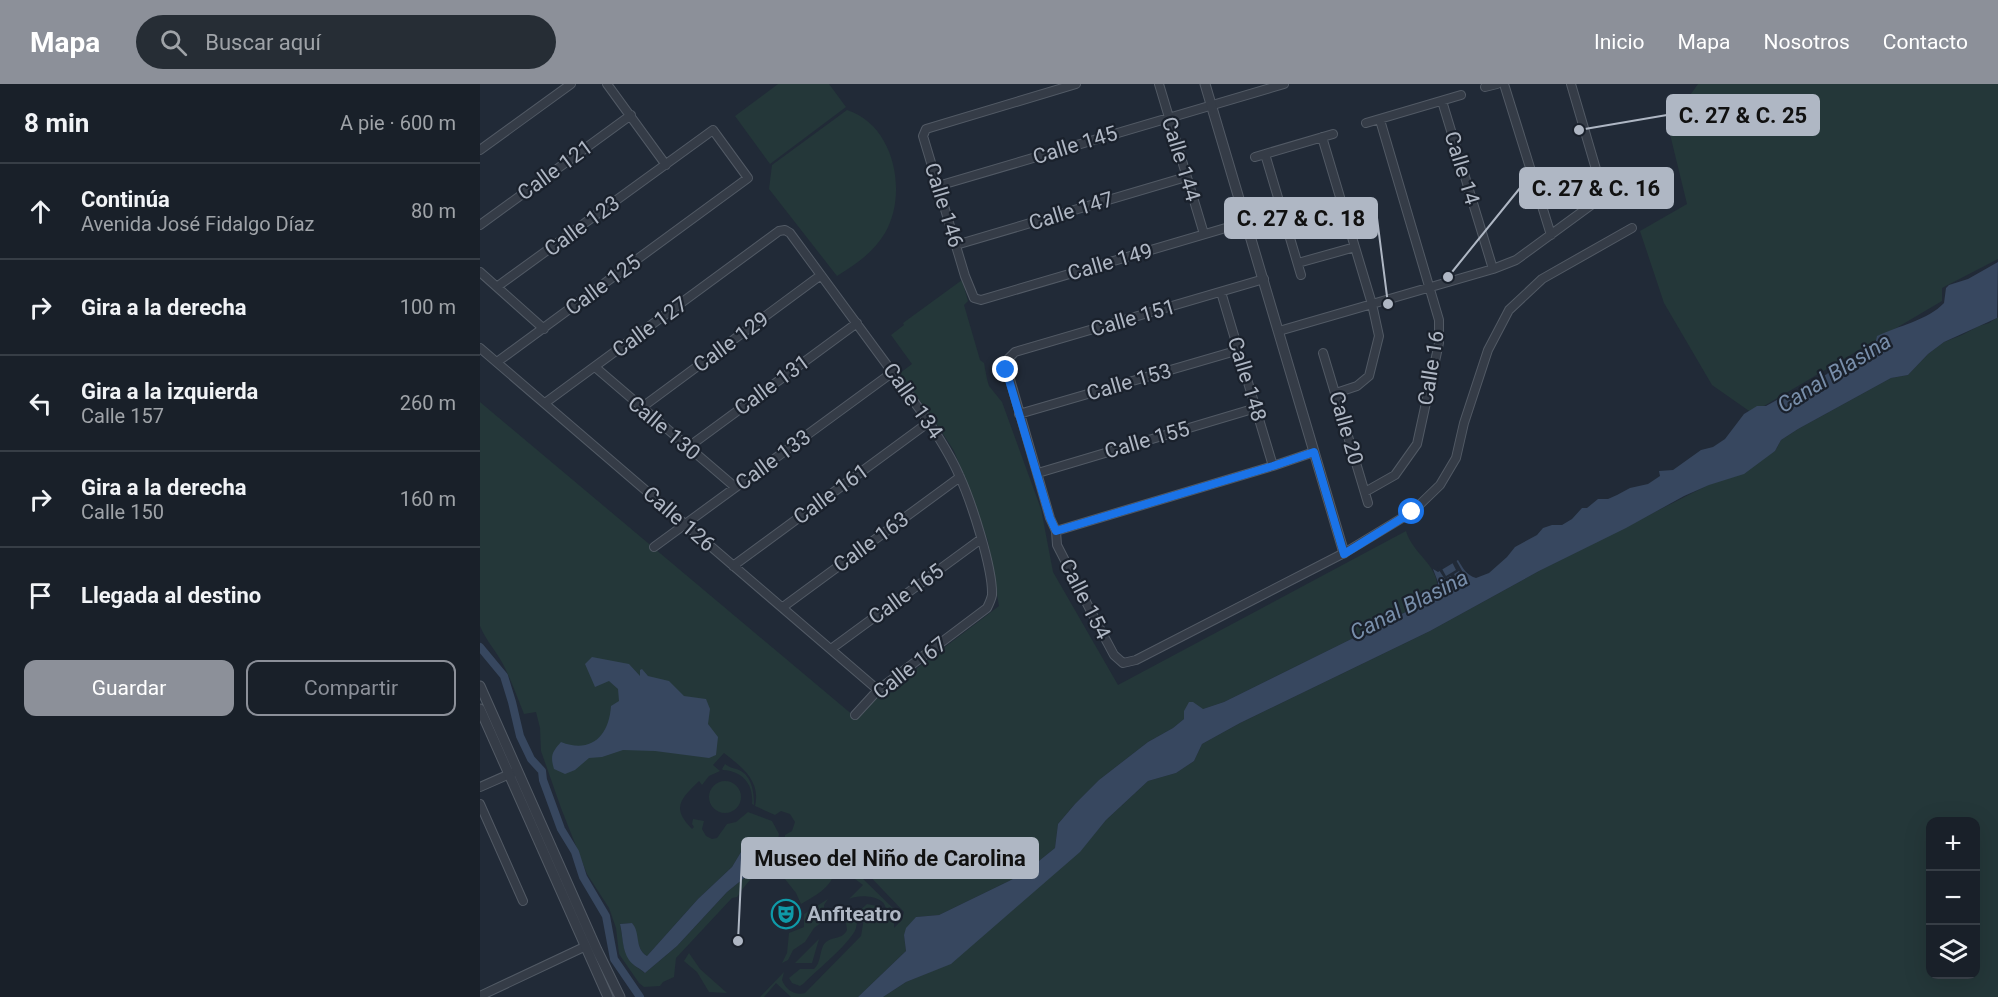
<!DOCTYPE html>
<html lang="es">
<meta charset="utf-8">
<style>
:root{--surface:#192029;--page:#262d35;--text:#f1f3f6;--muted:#9fa3a8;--line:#373e46;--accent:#8c9099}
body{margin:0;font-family:Roboto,sans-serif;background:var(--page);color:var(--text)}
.controls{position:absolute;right:18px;bottom:18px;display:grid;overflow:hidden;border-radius:12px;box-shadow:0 6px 24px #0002}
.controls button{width:54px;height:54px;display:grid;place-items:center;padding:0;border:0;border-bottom:2px solid var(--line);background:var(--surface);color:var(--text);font:30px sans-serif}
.stop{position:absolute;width:18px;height:18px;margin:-14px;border:4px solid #1a73e8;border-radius:50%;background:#fff}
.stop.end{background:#1a73e8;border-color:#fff;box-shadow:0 2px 6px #0008}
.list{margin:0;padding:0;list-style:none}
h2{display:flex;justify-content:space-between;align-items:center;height:78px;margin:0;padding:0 24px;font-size:26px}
h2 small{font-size:20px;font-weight:400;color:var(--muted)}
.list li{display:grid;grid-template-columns:39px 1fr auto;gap:18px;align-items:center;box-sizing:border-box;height:96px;padding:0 24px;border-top:2px solid var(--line)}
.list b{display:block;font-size:22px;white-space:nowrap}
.list p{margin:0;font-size:20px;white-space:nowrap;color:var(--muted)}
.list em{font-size:20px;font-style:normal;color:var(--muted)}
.actions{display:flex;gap:12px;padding:18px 24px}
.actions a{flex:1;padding:14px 0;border:2px solid var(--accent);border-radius:12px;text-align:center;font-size:21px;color:var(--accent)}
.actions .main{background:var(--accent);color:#fff}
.icon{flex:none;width:33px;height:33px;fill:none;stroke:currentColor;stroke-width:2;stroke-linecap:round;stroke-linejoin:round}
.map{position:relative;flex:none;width:1518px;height:913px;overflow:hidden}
header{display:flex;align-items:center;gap:36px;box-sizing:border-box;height:84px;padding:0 30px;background:var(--accent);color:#fff}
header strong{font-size:28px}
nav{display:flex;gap:33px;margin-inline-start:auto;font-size:21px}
.search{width:420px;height:54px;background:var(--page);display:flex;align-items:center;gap:15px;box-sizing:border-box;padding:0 21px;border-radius:33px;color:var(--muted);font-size:22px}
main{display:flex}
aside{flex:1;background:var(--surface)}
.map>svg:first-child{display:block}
.green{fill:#243739;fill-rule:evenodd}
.water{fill:#37475f}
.pier{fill:#212a37}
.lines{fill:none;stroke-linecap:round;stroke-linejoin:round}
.canal{stroke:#37475f;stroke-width:8}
.minor-casing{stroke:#525a65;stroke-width:10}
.tertiary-casing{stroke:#525a65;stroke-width:11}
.minor{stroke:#353c47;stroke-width:8}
.tertiary{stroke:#353c47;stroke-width:9}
.route{stroke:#1a73e8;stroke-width:8}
.labels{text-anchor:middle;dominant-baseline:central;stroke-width:4.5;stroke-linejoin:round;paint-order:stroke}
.street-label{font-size:21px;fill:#afb7c4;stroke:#1a212c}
.poi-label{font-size:21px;font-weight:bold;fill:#afb7c4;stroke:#1a212c;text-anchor:start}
.water-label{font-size:22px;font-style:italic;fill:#788eaa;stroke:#1a212c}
.leader{fill:none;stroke:#afb7c4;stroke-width:2}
.callout-dot{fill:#afb7c4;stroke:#1a212c;stroke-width:2}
.callout{fill:#afb7c4;stroke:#afb7c4;stroke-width:2}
.callout-label{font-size:22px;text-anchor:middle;font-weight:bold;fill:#111}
</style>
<header>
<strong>Mapa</strong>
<div class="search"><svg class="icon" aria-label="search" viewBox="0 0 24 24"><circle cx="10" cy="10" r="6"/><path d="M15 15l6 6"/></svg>Buscar aquí</div>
<nav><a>Inicio</a><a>Mapa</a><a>Nosotros</a><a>Contacto</a></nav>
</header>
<main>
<aside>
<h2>8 min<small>A pie · 600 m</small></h2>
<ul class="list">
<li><svg class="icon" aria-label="ahead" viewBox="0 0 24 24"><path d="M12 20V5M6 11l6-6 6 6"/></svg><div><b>Continúa</b><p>Avenida José Fidalgo Díaz</p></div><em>80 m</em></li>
<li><svg class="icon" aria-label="right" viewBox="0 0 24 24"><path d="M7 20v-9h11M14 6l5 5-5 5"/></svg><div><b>Gira a la derecha</b></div><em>100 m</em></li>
<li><svg class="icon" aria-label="left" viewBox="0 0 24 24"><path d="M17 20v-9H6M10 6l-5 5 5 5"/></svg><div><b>Gira a la izquierda</b><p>Calle 157</p></div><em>260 m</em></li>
<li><svg class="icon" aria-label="right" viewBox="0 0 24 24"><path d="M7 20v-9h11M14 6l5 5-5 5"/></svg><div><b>Gira a la derecha</b><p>Calle 150</p></div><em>160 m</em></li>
<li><svg class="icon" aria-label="arrive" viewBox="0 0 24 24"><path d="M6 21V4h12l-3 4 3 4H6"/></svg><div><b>Llegada al destino</b></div></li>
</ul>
<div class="actions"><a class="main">Guardar</a><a>Compartir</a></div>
</aside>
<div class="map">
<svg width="1518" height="913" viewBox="0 0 1518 913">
<rect width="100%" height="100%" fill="#212a37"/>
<!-- green -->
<path class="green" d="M298 0H349L366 23 290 80 255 32Z
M1218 0H1518V175L1462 204V217L1272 329 1232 301 1184 219 1160 147 1207 120 1188 42Z
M367 26C415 41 428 110 405 149 393 169 376 180 357 192L289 105 292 81Z
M482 196 488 217 484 221 500 276 504 279 507 295 509 302 522 318 561 425 573 488 638 601 926 447C933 471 961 482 957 508L942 520 744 618 723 625 704 627V635L693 644 668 658 619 696 595 720 578 740 575 764 544 789 529 797 459 831 436 833 424 851 426 867 378 913H311L296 899 284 913H280L304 888 302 896C306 906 315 912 325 909L381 852 384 834 389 832 399 834 405 830C411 812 381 809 369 815L383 801 375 795 380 792 418 829 414 837V844L422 836 424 828 382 784 378 787 372 784V788L368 791C359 785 360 781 360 772L356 767 349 769 348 773 355 778C357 801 338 810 321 820L316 809 301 790 305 751 312 747 315 738 310 730 301 727 295 731 275 722C281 697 262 683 244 669L233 681 240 687 229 692 222 701 219 697C202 714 190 723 212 745L214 743 212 740 213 735 224 737 222 745 226 752 232 755 237 754 247 740 256 738 268 728 292 737 299 750 293 782 288 779C275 789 266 800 257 813L252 814 196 874 194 893 183 898 180 902 164 903 159 899 139 870 136 844 129 824 107 790 81 724 61 667 60 644 56 628 44 630C38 615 32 599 25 584 18 569 6 557 0 542V318L374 632 519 522 508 457 484 392 474 367 460 345 420 289 432 280 411 251 424 241 423 239ZM264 756 279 758 269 790 247 808 197 862 165 889 154 881 144 863 140 840 152 839C159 850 155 864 167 872L218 815 252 783 261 768Z
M1518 233V913H403L426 898 471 879 599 768 626 736 668 697 696 689 714 677 722 660 760 639 950 547 1059 487 1295 367 1301 356 1318 345 1411 294 1428 291 1448 270 1464 258 1482 251 1499 242 1509 239ZM1450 738H1496V890H1450Z
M245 680C250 684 254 684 259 686 272 692 274 708 274 721L272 720C274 701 263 687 243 686L242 685Z
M229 713a16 16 0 1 1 32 0a16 16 0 1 1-32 0Z
M348 815 344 821 345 831 342 838 334 844 325 858 313 866 308 876 302 879 307 869 309 849 324 843V830Z
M387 820 397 822 400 825 399 827 385 826C373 834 380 841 373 850 360 868 339 884 323 900L320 902 312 899 309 894 320 885H334C342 878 339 864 346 858 354 852 362 856 367 846L366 839Z
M339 855 332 879H315Z
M209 869 220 885 247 909 229 908 217 888 204 877Z"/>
<!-- water -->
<path class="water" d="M1518 178 1517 234 1464 258 1448 270 1428 291 1411 294 1318 345 1301 356 1295 367 1264 390 1229 401 1204 412 1146 444 1059 487 950 547 760 639 722 660 714 677 696 689 668 697 626 736 600 768 471 880 426 898 403 913H378L426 867 424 851 426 844 436 833 459 831 529 797 544 789 575 764 578 740 595 720 619 696 668 658 693 644 704 635V627L709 618H713L723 625 744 618 942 520 957 508 958 498 953 485 958 488 978 476C983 484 986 491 996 494L1009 489 1027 473 1035 463 1057 451 1063 444 1072 441H1082L1092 435 1102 424H1107L1118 415H1128L1137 411 1150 404 1168 400 1180 392 1179 387 1193 386 1221 366 1233 363 1245 355 1264 330 1277 322H1286L1308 310 1319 307 1347 290 1358 279 1378 272 1395 261 1397 252C1418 242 1448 236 1464 219L1466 204 1469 201 1488 195Z
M112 573 149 580 160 592V586L162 585 168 592 189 597 204 612 226 615 230 625 228 640 238 653 236 671 229 674 175 667 143 666 122 673 109 674 95 686 85 690 74 685C70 672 72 668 81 658 111 670 129 652 131 622L139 617 138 605 129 597 115 603 105 580Z
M264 756 280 758 283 763 281 769 272 775 269 790 247 808 197 862 165 889C160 884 153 882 149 876 142 866 143 852 140 840L152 839C161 849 154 864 167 872L218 815 252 783 261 768Z"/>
<!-- pier -->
<path class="pier" d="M976 476 985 492 983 493 979 487 974 490 978 497 975 498 971 492 967 494 970 499 968 500 957 483H961L966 492 976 486 972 478Z"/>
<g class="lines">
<!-- canal -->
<path class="canal" d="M0 563 24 592 32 618 40 652 51 675 62 687 63 696 81 745 95 768 103 793 126 832 134 875 160 913"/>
<!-- minor casing -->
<g class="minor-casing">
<path id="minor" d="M127 0 186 81
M596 0 446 45 443 52 485 192 494 214 501 216 766 138
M679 0 724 150
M1024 0 1071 151
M1005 3 1017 0
M962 17 1013 185
M886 39 981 11
M842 53 892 220 899 252 889 292 877 302 856 309
M0 66 91 0
M785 70 821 191
M775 73 853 50
M458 102 804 0
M0 141 151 31
M476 161 706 93
M818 179 875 163
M0 188 64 245
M784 195 535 268 525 278 570 434 576 447 577 461 619 543 634 571 643 579 656 576 866 468 932 428 960 401 976 374 984 339 1008 266 1029 226 1062 195 1152 144
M741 208 793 382
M799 247 1013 185 1036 176 1118 116 1123 109 1091 0
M0 264 398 606
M843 269 888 419
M17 278 268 94 233 46 18 202
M115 283 255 403
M65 319 299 147 305 146 310 149 449 338C460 356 471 372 479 391 491 417 513 484 512 511 511 516 509 520 507 524L398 606 375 631
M161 324 341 191
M539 330 759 266
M207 364 377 239
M558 389 776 324
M885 408 915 391 937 360 959 259V236L900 36
M576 447 793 382 834 368
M174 463 413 288
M253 482 449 338
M303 523 480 393
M351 565 501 455
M0 703 34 688
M0 720 43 817
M0 912 104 863"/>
</g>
<!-- tertiary casing -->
<g class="tertiary-casing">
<path id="tertiary" d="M725 0 864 469
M0 602 117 866 140 913
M0 625 128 913"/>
</g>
<!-- minor -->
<use href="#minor" class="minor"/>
<!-- tertiary -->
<use href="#tertiary" class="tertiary"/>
</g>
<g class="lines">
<!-- route -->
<path class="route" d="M526 286 570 434 576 447 793 382 834 368 864 470 932 428"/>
</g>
<!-- icons -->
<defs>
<g id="theatre-ring" transform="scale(1.5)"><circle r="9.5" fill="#1a212c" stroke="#0f9aa8" stroke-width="1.5"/><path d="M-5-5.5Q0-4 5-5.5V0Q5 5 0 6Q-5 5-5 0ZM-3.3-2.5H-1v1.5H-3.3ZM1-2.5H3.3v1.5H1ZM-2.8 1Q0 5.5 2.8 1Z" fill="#0f9aa8"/></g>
</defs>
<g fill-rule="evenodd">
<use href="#theatre-ring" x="306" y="830"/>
</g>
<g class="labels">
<!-- street labels -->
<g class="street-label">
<text transform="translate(595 61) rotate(-17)">Calle 145</text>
<text transform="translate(701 75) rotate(73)">Calle 144</text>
<text transform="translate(982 84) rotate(73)">Calle 14</text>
<text transform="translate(75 86) rotate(-36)">Calle 121</text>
<text transform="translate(464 121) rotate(73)">Calle 146</text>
<text transform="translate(591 127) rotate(-17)">Calle 147</text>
<text transform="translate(102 142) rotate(-36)">Calle 123</text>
<text transform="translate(630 178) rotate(-16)">Calle 149</text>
<text transform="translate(123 201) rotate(-36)">Calle 125</text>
<text transform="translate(653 234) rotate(-16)">Calle 151</text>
<text transform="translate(170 243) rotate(-36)">Calle 127</text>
<text transform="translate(251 258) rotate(-36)">Calle 129</text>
<text transform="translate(951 284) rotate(-81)">Calle 16</text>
<text transform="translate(767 295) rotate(73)">Calle 148</text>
<text transform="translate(649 298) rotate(-16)">Calle 153</text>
<text transform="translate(292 301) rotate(-36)">Calle 131</text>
<text transform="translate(433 317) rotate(55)">Calle 134</text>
<text transform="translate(184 344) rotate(40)">Calle 130</text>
<text transform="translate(866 344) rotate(74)">Calle 20</text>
<text transform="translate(667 356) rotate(-16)">Calle 155</text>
<text transform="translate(293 376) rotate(-36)">Calle 133</text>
<text transform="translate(351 410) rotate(-36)">Calle 161</text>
<text transform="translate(199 435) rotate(41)">Calle 126</text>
<text transform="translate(391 458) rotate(-36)">Calle 163</text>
<text transform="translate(426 510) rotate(-36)">Calle 165</text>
<text transform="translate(605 515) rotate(63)">Calle 154</text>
<text transform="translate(430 584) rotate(-38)">Calle 167</text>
</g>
<!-- poi labels -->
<g class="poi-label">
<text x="327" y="830">Anfiteatro</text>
</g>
<!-- water labels -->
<g class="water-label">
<text transform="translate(1354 289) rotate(-32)">Canal Blasina</text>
<text transform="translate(929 521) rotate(-27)">Canal Blasina</text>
</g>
</g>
<!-- callouts -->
<path class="leader" d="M1099 46L1187 31M968 193L1040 104M908 220L897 134M258 857L262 774"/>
<g class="callout-dot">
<circle cx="1099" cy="46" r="6"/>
<circle cx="968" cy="193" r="6"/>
<circle cx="908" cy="220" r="6"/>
<circle cx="258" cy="857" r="6"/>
</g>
<g class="callout">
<rect x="1187" y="11" width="152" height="40" rx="6"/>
<rect x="1040" y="84" width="153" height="40" rx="6"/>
<rect x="745" y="114" width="152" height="40" rx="6"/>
<rect x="262" y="754" width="296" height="40" rx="6"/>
</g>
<g class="callout-label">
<text x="1263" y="39">C. 27 &amp; C. 25</text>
<text x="1116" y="112">C. 27 &amp; C. 16</text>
<text x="821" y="142">C. 27 &amp; C. 18</text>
<text x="410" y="782">Museo del Niño de Carolina</text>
</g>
</svg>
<div class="controls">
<button>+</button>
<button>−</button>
<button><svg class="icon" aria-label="layers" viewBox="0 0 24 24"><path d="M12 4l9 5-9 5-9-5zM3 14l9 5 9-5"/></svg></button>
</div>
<div class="stop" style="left:932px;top:428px"></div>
<div class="stop end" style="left:526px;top:286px"></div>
</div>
</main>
